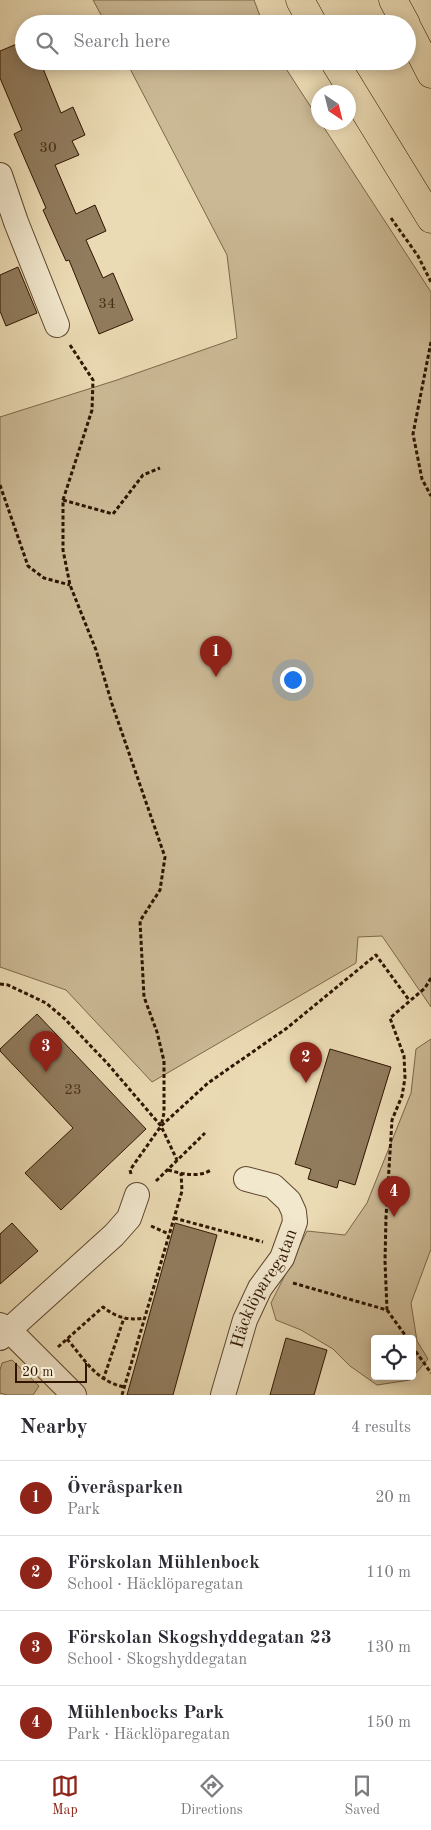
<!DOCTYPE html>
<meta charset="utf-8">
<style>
:root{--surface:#fff;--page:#f7f7f7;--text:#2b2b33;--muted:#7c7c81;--line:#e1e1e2;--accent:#8f2418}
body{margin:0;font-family:"Old Standard TT",serif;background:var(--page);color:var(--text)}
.controls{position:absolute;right:15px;bottom:15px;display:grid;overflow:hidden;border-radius:5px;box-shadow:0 2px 12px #0003}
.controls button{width:45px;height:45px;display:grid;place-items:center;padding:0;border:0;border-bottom:1px solid var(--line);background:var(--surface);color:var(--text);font:25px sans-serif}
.compass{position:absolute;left:311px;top:85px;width:45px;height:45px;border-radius:50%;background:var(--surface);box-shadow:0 2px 12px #0003;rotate:145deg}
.scale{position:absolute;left:15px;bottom:12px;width:72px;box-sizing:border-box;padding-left:5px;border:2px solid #2f1500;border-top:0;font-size:14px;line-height:18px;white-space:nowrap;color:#2f1500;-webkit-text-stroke:4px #f2e8ce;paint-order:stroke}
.you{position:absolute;left:292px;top:679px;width:18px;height:18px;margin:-12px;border:4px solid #fff;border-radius:50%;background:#1a73e8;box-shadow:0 0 0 8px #1a73e833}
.badge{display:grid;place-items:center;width:32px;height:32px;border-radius:50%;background:var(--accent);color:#fff;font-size:16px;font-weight:700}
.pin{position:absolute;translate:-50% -41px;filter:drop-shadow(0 1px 2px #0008)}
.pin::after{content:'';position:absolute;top:26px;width:18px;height:15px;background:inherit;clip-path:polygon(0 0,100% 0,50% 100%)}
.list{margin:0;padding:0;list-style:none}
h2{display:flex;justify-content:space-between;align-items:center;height:65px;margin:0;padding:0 20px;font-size:21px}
h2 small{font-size:16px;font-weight:400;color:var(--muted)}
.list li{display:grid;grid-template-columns:32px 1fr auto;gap:15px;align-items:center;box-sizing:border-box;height:75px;padding:0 20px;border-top:1px solid var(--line)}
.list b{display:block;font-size:19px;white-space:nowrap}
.list p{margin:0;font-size:16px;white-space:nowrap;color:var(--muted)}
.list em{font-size:16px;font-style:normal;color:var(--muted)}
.icon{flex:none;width:28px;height:28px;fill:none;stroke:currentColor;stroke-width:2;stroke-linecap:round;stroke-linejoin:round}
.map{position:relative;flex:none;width:431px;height:1395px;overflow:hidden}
.search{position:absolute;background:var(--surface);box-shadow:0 2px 12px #0003;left:15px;right:15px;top:15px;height:55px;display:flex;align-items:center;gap:12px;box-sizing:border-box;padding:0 18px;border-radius:28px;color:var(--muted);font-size:19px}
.sheet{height:365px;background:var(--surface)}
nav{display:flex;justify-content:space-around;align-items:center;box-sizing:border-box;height:70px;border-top:1px solid var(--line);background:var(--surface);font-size:14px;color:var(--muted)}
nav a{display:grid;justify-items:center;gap:2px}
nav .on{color:var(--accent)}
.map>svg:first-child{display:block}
.green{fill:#cbb995;stroke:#7d674a;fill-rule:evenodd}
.building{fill:#917c5e;stroke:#2f1500}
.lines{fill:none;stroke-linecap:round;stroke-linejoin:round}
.minor-casing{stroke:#5e462d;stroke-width:26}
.motorway-casing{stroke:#2f1500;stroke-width:29}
.path{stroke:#2f1500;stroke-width:3;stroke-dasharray:4 2.5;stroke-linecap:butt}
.minor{stroke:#f2e8ce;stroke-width:24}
.motorway{stroke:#ebdbb4;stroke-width:28}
.labels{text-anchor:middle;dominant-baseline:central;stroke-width:4;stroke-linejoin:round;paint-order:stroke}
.number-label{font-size:15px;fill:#482f18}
.street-label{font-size:18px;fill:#2f1500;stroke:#f2e8ce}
</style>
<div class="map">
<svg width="431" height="1395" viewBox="0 0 431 1395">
<rect width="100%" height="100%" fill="#ebdbb4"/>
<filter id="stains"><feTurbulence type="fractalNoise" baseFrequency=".004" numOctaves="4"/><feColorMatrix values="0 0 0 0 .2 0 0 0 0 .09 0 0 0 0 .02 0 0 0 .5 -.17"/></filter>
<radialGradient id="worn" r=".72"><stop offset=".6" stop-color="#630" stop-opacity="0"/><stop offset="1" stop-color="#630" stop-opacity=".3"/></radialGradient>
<!-- green -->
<path class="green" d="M93 0H254L263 24H106Z
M126 61H281L318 118V122L321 123 431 292V1007L382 936 358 937 356 963 152 1082 66 990 0 967V417L117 380 237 338 227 255Z
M431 1039V1249L411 1303 417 1341 428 1359 410 1380 377 1385 350 1366 333 1349 301 1330 276 1320 271 1303 307 1231 345 1235 367 1203 411 1093 416 1049ZM375 1339H412V1376H375Z
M12 1360 39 1386 33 1395H7L0 1393V1370L2 1363Z"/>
<!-- building -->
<path class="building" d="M24 41V61H40L61 113 73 107 85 135 72 141 79 155 55 165 76 214 95 205 106 231 86 240 103 278 113 273 133 320 99 334 69 260 66 261 43 210 46 208 14 134 22 130 0 78V51Z
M18 267 37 313 6 326 0 311V275Z
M37 1014 146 1129 61 1210 25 1173 73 1128 0 1051V1049Z
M330 1049 391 1067 355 1185 339 1180 337 1188 308 1179 311 1169 295 1164Z
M12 1223 38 1251 0 1284V1234Z
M175 1223 217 1235 173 1395H127Z
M286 1338 327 1350 314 1395H270Z"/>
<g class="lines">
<!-- minor casing -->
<g class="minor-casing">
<g id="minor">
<path d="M0 175 16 222 57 325"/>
<path d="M0 1325 9 1330 74 1395"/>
<path d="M0 1338 114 1235 129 1218 137 1195"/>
<path id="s1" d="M223 1395 245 1320 260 1288 282 1258 295 1222 294 1212 289 1201 273 1186 246 1179"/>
</g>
</g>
<!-- motorway casing -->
<g class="motorway-casing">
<path id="motorway" d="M300 0 313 24
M393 0 406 24
M407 27 431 74
M334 61 431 219"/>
</g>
<!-- path -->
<path class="path" d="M391 218 418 256 431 282
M431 342 413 434 422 479 431 496
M70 345 93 380 92 410 63 500V550L70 585 96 650 112 704 165 857 160 890 140 921 144 997 157 1032 164 1061V1113L161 1126
M0 485 28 566 44 578 70 585
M63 500 113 514 143 475 160 468
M0 984 8 985 46 1003 65 1019 107 1063 161 1126 177 1160
M168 1170C183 1174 198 1178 211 1170
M131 1174 130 1170 161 1126 208 1083 287 1028 376 955 409 1000
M156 1181 205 1133
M174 1218 263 1242
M151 1226 169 1234
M293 1283 387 1310 385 1261 386 1217 392 1120 402 1096 405 1078 404 1056 390 1018 425 988 431 978
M387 1310 408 1339
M67 1339C85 1360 96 1381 124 1387
M412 1346 431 1373
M58 1347 103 1307C116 1317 128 1321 144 1318
M103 1380 124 1318
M122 1395 182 1191 181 1173"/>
<!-- minor -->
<use href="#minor" class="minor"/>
<!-- motorway -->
<use href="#motorway" class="motorway"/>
</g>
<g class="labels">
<!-- number labels -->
<g class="number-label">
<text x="48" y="148">30</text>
<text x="107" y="304">34</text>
<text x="73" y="1090">23</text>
</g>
<!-- street labels -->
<g class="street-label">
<text stroke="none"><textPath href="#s1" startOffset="115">Häcklöparegatan</textPath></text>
</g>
</g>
<rect width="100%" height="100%" filter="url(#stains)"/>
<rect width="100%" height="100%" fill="url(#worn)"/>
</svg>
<div class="controls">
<button><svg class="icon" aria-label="locate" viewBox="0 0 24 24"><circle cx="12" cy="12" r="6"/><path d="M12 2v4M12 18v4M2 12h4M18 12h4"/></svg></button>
</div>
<svg class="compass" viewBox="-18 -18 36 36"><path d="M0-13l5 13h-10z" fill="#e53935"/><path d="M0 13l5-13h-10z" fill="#7c7c81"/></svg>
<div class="scale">20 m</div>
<div class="you"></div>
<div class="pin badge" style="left:216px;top:677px">1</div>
<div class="pin badge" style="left:306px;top:1083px">2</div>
<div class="pin badge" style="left:46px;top:1072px">3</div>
<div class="pin badge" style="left:394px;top:1217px">4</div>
<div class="search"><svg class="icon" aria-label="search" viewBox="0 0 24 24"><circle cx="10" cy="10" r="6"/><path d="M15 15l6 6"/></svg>Search here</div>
</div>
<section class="sheet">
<h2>Nearby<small>4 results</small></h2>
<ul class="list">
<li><span class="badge">1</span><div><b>Överåsparken</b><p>Park</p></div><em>20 m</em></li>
<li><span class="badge">2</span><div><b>Förskolan Mühlenbock</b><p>School · Häcklöparegatan</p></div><em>110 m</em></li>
<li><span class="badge">3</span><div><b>Förskolan Skogshyddegatan 23</b><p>School · Skogshyddegatan</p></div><em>130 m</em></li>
<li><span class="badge">4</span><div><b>Mühlenbocks Park</b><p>Park · Häcklöparegatan</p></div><em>150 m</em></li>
</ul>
</section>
<nav>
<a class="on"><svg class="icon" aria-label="map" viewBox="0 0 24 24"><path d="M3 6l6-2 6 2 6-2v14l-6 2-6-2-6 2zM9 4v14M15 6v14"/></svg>Map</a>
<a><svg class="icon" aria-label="directions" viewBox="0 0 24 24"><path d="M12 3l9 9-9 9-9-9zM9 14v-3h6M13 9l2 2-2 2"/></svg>Directions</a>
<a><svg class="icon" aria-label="saved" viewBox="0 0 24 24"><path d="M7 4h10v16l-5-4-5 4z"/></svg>Saved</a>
</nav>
